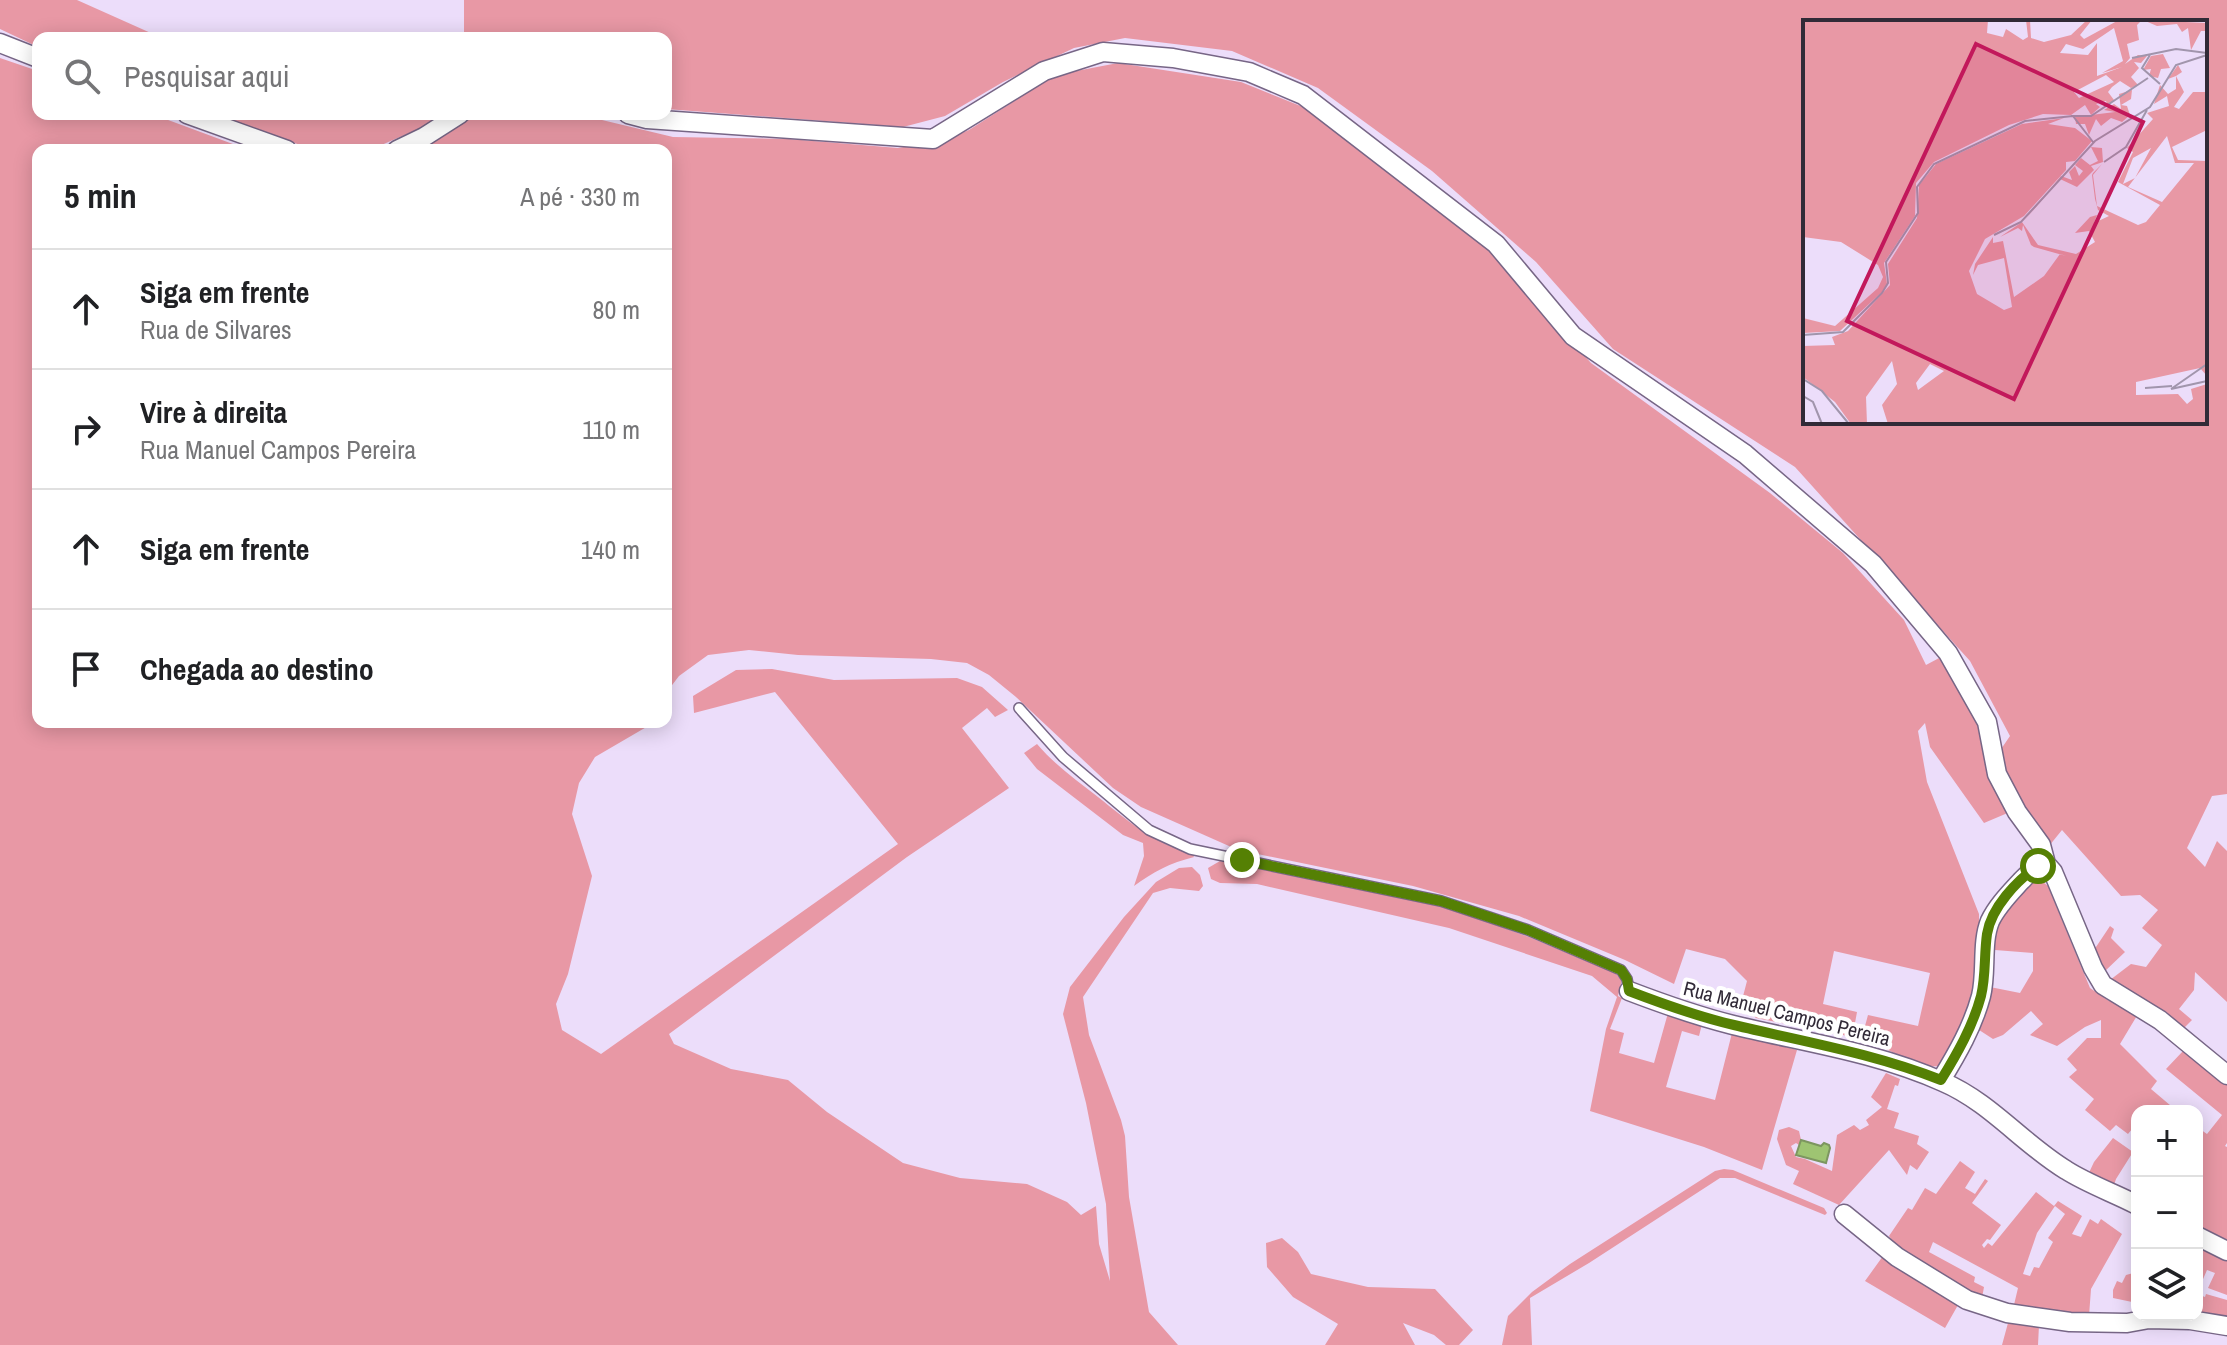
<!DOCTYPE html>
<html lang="pt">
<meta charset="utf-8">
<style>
:root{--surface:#fff;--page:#f6f6f6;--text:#202124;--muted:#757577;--line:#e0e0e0}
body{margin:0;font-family:"Archivo Narrow",sans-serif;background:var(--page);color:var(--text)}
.controls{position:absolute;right:24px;bottom:24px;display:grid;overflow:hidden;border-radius:16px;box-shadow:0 4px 20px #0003}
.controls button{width:72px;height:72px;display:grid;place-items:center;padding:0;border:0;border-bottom:2px solid var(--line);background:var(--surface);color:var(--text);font:40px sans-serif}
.stop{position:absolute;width:24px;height:24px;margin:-18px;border:6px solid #558004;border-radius:50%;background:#fff}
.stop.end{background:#558004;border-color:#fff;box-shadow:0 2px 8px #0008}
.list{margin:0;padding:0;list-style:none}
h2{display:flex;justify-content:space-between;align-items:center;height:104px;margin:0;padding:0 32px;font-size:34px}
h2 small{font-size:26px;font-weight:400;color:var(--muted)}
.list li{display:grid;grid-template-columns:52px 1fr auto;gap:24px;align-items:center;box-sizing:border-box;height:120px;padding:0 32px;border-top:2px solid var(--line)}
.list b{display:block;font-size:30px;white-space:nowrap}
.list p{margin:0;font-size:26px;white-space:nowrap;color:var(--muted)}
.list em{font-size:26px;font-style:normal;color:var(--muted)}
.icon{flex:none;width:44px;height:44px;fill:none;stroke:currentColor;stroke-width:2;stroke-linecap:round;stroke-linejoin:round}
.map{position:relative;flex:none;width:2227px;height:1345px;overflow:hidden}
.search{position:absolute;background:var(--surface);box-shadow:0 4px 20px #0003;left:32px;top:32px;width:640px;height:88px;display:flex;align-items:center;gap:20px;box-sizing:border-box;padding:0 28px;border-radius:16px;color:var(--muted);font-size:30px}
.panel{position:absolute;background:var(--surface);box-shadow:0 4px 20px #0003;left:32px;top:144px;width:640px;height:584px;border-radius:16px}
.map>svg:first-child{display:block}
.green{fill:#e898a5;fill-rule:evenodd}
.water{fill:#9ec472;stroke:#7d9660;stroke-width:2}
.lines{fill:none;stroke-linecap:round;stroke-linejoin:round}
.lane-casing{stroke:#776686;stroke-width:12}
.street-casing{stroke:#776686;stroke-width:21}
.lane{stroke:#fff;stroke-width:9}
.street{stroke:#fff;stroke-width:18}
.route{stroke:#558004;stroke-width:10}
.labels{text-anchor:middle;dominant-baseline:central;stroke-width:8;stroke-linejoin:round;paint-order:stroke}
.street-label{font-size:20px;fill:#312a37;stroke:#fff}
.inset-road{fill:none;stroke:#a195ac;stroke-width:2}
.view{fill:#c2185b;fill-opacity:0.15;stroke:#c2185b;stroke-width:4}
.inset-edge{fill:none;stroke:#312a37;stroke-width:4}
</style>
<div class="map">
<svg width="2227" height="1345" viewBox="0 0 2227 1345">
<rect width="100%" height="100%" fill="#ecddfa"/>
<!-- green -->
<path class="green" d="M0 0H77L162 38H38V47L0 29Z
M464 0H2227V794L2212 796 2187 848 2205 867 2217 841 2227 851V1002L2195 972 2194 990 2179 1009 2192 1020 2184 1028 2173 1018 2110 980 2131 964 2146 967 2162 945 2142 928 2158 910 2140 895 2121 896 2062 830 2049 846 2023 810 1997 755 2010 736 1970 661 1795 467 1613 349 1536 262 1432 171 1318 88 1232 51 1125 38 1074 48 1003 82 945 116 903 127 666 109V38H464ZM1805 22H2205V422H1805Z
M0 58 38 71V114H152L249 150H38V722H655L595 757 579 783 572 814 592 876 568 974 556 1004 562 1030 601 1054 898 844 775 692 694 713 693 696 736 670 772 669 834 680 957 678 982 687 1008 710 995 717 987 708 962 728 1009 788 907 857 669 1034 674 1044 731 1069 788 1080 827 1112 903 1163 960 1178 1027 1184 1067 1202 1081 1215 1096 1206 1099 1244 1110 1281 1106 1204 1086 1103 1063 1014 1070 987 1124 917 1156 882 1179 868 1192 867 1200 875 1203 886 1199 891 1170 888 1153 893 1083 997 1089 1035 1121 1120 1125 1136 1129 1197 1149 1312 1178 1345H0Z
M1118 63 1241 82 1308 109 1492 252 1591 363 1770 493 1843 553 1904 620 1926 665 1941 657 1951 669 1983 737 2010 812 1984 823 1930 747 1925 723 1918 731 1927 782 1979 914V949L1972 999 1951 1052 1939 1066 1926 1067 1863 1039 1756 1018 1741 1004 1747 981 1725 959 1686 949 1674 984 1625 960 1519 916 1413 886 1238 850 1141 807 1113 788 1016 697 989 675 967 663 931 659 798 655 749 650 708 655 679 676 666 693V150H412L474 114H577L673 137 789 139 898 148 945 140 969 130 1055 75ZM1834 951 1930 973 1918 1026 1868 1015 1865 1026 1855 1023 1857 1012 1823 1004Z
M214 114H348L369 119 382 114H446L416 130 370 150 303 146Z
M1037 744C1055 765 1076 780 1098 797 1127 820 1155 845 1192 853L1194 857C1170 863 1153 872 1134 886L1144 856 1143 843 1123 835 1037 769 1024 753Z
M1220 861 1441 905 1529 937 1615 973 1622 980 1618 996 1622 998 1610 1029 1624 1033 1619 1053 1654 1063 1668 1013 1702 1024 1699 1036 1682 1031 1666 1087 1715 1100 1732 1033 1797 1050 1762 1170 1704 1147 1590 1111 1606 1029 1617 997 1592 976 1449 928 1257 884 1220 883 1211 879 1208 868Z
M2038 878 2048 886 2090 988 2109 1001H2114L2138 1014 2120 1044 2157 1081 2151 1089 2177 1111H2137V1123L2128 1134 2116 1125 2110 1131 2085 1110 2094 1099 2069 1077 2077 1070 2067 1059 2087 1038H2101V1020L2085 1027 2057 1046 2030 1035 2043 1024 2031 1011 2003 1035 1993 1039 1976 1028 1990 987 2020 993 2033 971V953L1995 950C1994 946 1993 941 1994 936 1996 917 2021 887 2038 878Z
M2110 926 2114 929 2111 938 2125 952 2104 972 2092 953Z
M2183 1051 2227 1085V1143L2225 1146 2227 1147V1240L2197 1226V1127L2207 1134 2222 1115 2166 1069Z
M1886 1073 1900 1079 1898 1086 1895 1085 1887 1109 1899 1113 1894 1128 1919 1136 1917 1144 1929 1152 1917 1170 1910 1165 1907 1175 1889 1150 1839 1205 1793 1184 1799 1171 1786 1165 1777 1139 1779 1130 1789 1127 1799 1131 1801 1140 1799 1145 1796 1143 1791 1146 1796 1157 1805 1159 1832 1171 1837 1135 1854 1125 1860 1130 1869 1125 1866 1120 1882 1107 1871 1097Z
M2113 1138 2133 1152 2116 1179 2113 1188 2087 1177 2094 1162Z
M1960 1161 1975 1172 1965 1188 1975 1194 1985 1179 1988 1181 1972 1203 2001 1225 1990 1240 1987 1239 1982 1245 1984 1248 1988 1243 1992 1246 2036 1192 2054 1206 2058 1201 2082 1216 2072 1234 2081 1237 2090 1219 2098 1224 2101 1219 2122 1234 2091 1289 2089 1316 2013 1309 2018 1288 1933 1242 1929 1252 1975 1277 1974 1282 1984 1287 1982 1298 1899 1250 1889 1236 1908 1208 1912 1210 1925 1188 1936 1194ZM2055 1206 2065 1214 2048 1238 2053 1242 2039 1268 2034 1267 2030 1276 2023 1274 2037 1233Z
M1724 1169 1733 1170 1824 1208 1827 1213 1825 1215 1735 1178H1720L1589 1263 1530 1298 1532 1345H1502L1508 1316 1532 1292 1570 1264 1715 1171Z
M1282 1238 1298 1252 1311 1274 1368 1287 1435 1289 1473 1330 1459 1345H1446L1434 1335 1403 1323 1415 1345H1325L1338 1324 1293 1297 1267 1267 1266 1243Z
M2197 1245 2227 1259V1295L2208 1288 2215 1273 2207 1270 2197 1293Z
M1883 1256 1958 1305 1945 1328 1865 1281Z
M2137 1272V1303L2113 1298V1290L2117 1281 2122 1283 2126 1275Z
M2197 1294 2205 1297 2206 1294 2227 1300V1318L2197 1314Z
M2008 1323 2039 1325 2038 1345H2002Z"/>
<!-- water -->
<path class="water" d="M1801 1140 1821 1146 1824 1143 1829 1145 1830 1148 1826 1163 1796 1155Z"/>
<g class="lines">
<!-- lane casing -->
<g class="lane-casing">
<path id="lane" d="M1019 708 1063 757 1149 830 1190 849 1441 901 1528 930 1621 970 1627 979 1629 991"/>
</g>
<!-- street casing -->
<g class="street-casing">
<path id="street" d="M0 43 38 58
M187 114 287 150
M628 114 647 119 933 139 1044 71 1103 52 1173 58 1249 72 1303 95 1496 244 1573 336 1745 454 1873 564 1948 653 1987 722 1997 774 2017 812 2041 845 2046 864
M397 150 424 137 460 114
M1629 991C1663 1004 1697 1016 1733 1025 1803 1042 1876 1052 1943 1082 1990 1102 2023 1144 2066 1170 2088 1184 2114 1193 2137 1205
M1941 1080C1957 1054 1973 1026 1981 996 1987 972 1981 943 1990 921 1997 906 2010 893 2021 881 2029 873 2035 866 2046 864L2053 872 2093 968 2103 985 2160 1020 2227 1075
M1844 1214 1897 1257 1967 1300 2007 1313 2070 1322 2127 1323 2149 1319 2190 1320 2227 1326
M2197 1236 2227 1251"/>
</g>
<!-- lane -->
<use href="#lane" class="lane"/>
<!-- street -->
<use href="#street" class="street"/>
</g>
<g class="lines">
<!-- route -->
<path class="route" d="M1242 860 1441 901 1528 930 1621 970 1627 979 1629 991C1663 1004 1698 1017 1734 1025 1805 1042 1872 1053 1941 1080 1957 1054 1973 1026 1981 996 1986 976 1984 955 1987 934 1991 908 2017 880 2038 866"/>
</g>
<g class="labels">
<!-- street labels -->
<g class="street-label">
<text transform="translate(1787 1013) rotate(14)">Rua Manuel Campos Pereira</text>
</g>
</g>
<!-- overview -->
<g transform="translate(1803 20)">
<rect width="404" height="404" fill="#ecddfa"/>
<path d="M0 0H185L184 13 200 17 203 9 220 20 225 17 223 0H227L228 18 241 22 268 15 284 0H289L277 15 281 19 314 1 339 0 334 5 336 20 324 24 327 38 322 44 335 35 344 36 338 43 331 42 336 48 328 57 335 65 328 68 317 61 309 67 305 72 311 80 305 86 303 81 293 84 297 87 288 95 282 85 268 95 240 94 206 105 131 142 113 163 112 196 81 243 84 264 79 272 37 311 0 313V298L32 306 75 268 80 257 75 245 38 222 0 217ZM311 8 320 41 299 53 319 47 294 56V23L285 35 257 33 263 24 280 29ZM303 55 311 62 276 78 271 72ZM340 0 404 3V11H398L388 30 385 8 379 12 374 4 354 6ZM360 34 367 48 358 49 355 58 346 56 348 49 340 50 348 36ZM375 45 379 52 373 56 381 72 371 87 376 89 390 72H404V110L369 127 375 140 404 141V356L397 348 333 362V375L375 374 384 384 390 379 388 369 404 364V404H85L79 385 94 364 89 341 63 377 64 404H48L32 382 0 357V326L32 325 29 317 45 311 87 265 85 244 114 198 116 165 133 144 219 104 261 98 245 104 272 108 289 121 272 141 263 142V150L221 196 182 219 166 251 174 274 201 290 209 287 201 238 175 245 170 255 172 244 190 217V223L200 221 211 277 241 256 257 234 263 236 231 227 228 225 220 205 219 211 215 208 197 217 219 202 235 225 273 234 292 222 286 211 272 213 287 197 294 195 291 203 306 196 295 190 292 179 289 155 290 153 299 144 290 155 294 186 335 205 343 202 357 185 315 162 330 132 324 128 350 99 344 93 366 86 364 76 351 84 357 65 365 74 373 69V56L365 59ZM364 116 372 143H391L359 182 325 167ZM348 128 332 158 320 164 330 138ZM127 344 141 351 115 370 113 363ZM329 70 328 79 318 85 324 86 327 95 319 102 308 98 298 106 293 99 286 115 282 104H273L272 97 312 92 301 90 311 84 318 89 316 74ZM288 127 299 128 300 142 288 146 291 150 274 167 257 159 221 201 258 156 269 160 266 152 272 146 276 156 280 151 272 145 278 138 287 145 295 141Z" fill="#e898a5" fill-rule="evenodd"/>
<path class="inset-road" d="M347 35 339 48 357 64M329 38 373 29 404 33M290 122 270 96H288L345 58M301 142 323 127 344 90M191 215 218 202 292 121 347 87 373 45 404 35M0 315 40 312 79 273 85 263 83 242 115 193 114 167 131 144 222 101 270 96M0 359 19 371 46 404M342 368 369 366M368 369 404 344M368 369 404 361M0 376 10 382 19 404"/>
<path class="view" d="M173 24 340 102 211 379 44 301Z"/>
<rect width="404" height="404" class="inset-edge"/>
</g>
</svg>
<div class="controls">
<button>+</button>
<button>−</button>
<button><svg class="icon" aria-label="layers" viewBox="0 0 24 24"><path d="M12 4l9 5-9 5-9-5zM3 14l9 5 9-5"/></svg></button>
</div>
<div class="stop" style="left:2038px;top:866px"></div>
<div class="stop end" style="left:1242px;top:860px"></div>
<div class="search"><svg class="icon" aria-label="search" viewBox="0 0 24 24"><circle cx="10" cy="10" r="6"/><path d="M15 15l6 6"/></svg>Pesquisar aqui</div>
<section class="panel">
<h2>5 min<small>A pé · 330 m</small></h2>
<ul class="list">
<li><svg class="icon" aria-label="ahead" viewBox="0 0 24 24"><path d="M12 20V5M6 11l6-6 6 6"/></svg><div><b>Siga em frente</b><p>Rua de Silvares</p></div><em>80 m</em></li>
<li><svg class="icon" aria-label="right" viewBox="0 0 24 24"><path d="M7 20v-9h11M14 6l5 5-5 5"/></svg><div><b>Vire à direita</b><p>Rua Manuel Campos Pereira</p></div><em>110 m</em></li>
<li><svg class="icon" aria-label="ahead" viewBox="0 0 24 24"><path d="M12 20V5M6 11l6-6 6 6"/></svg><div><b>Siga em frente</b></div><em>140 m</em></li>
<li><svg class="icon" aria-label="arrive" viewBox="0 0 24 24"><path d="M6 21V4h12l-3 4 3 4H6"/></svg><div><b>Chegada ao destino</b></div></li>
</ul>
</section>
</div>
